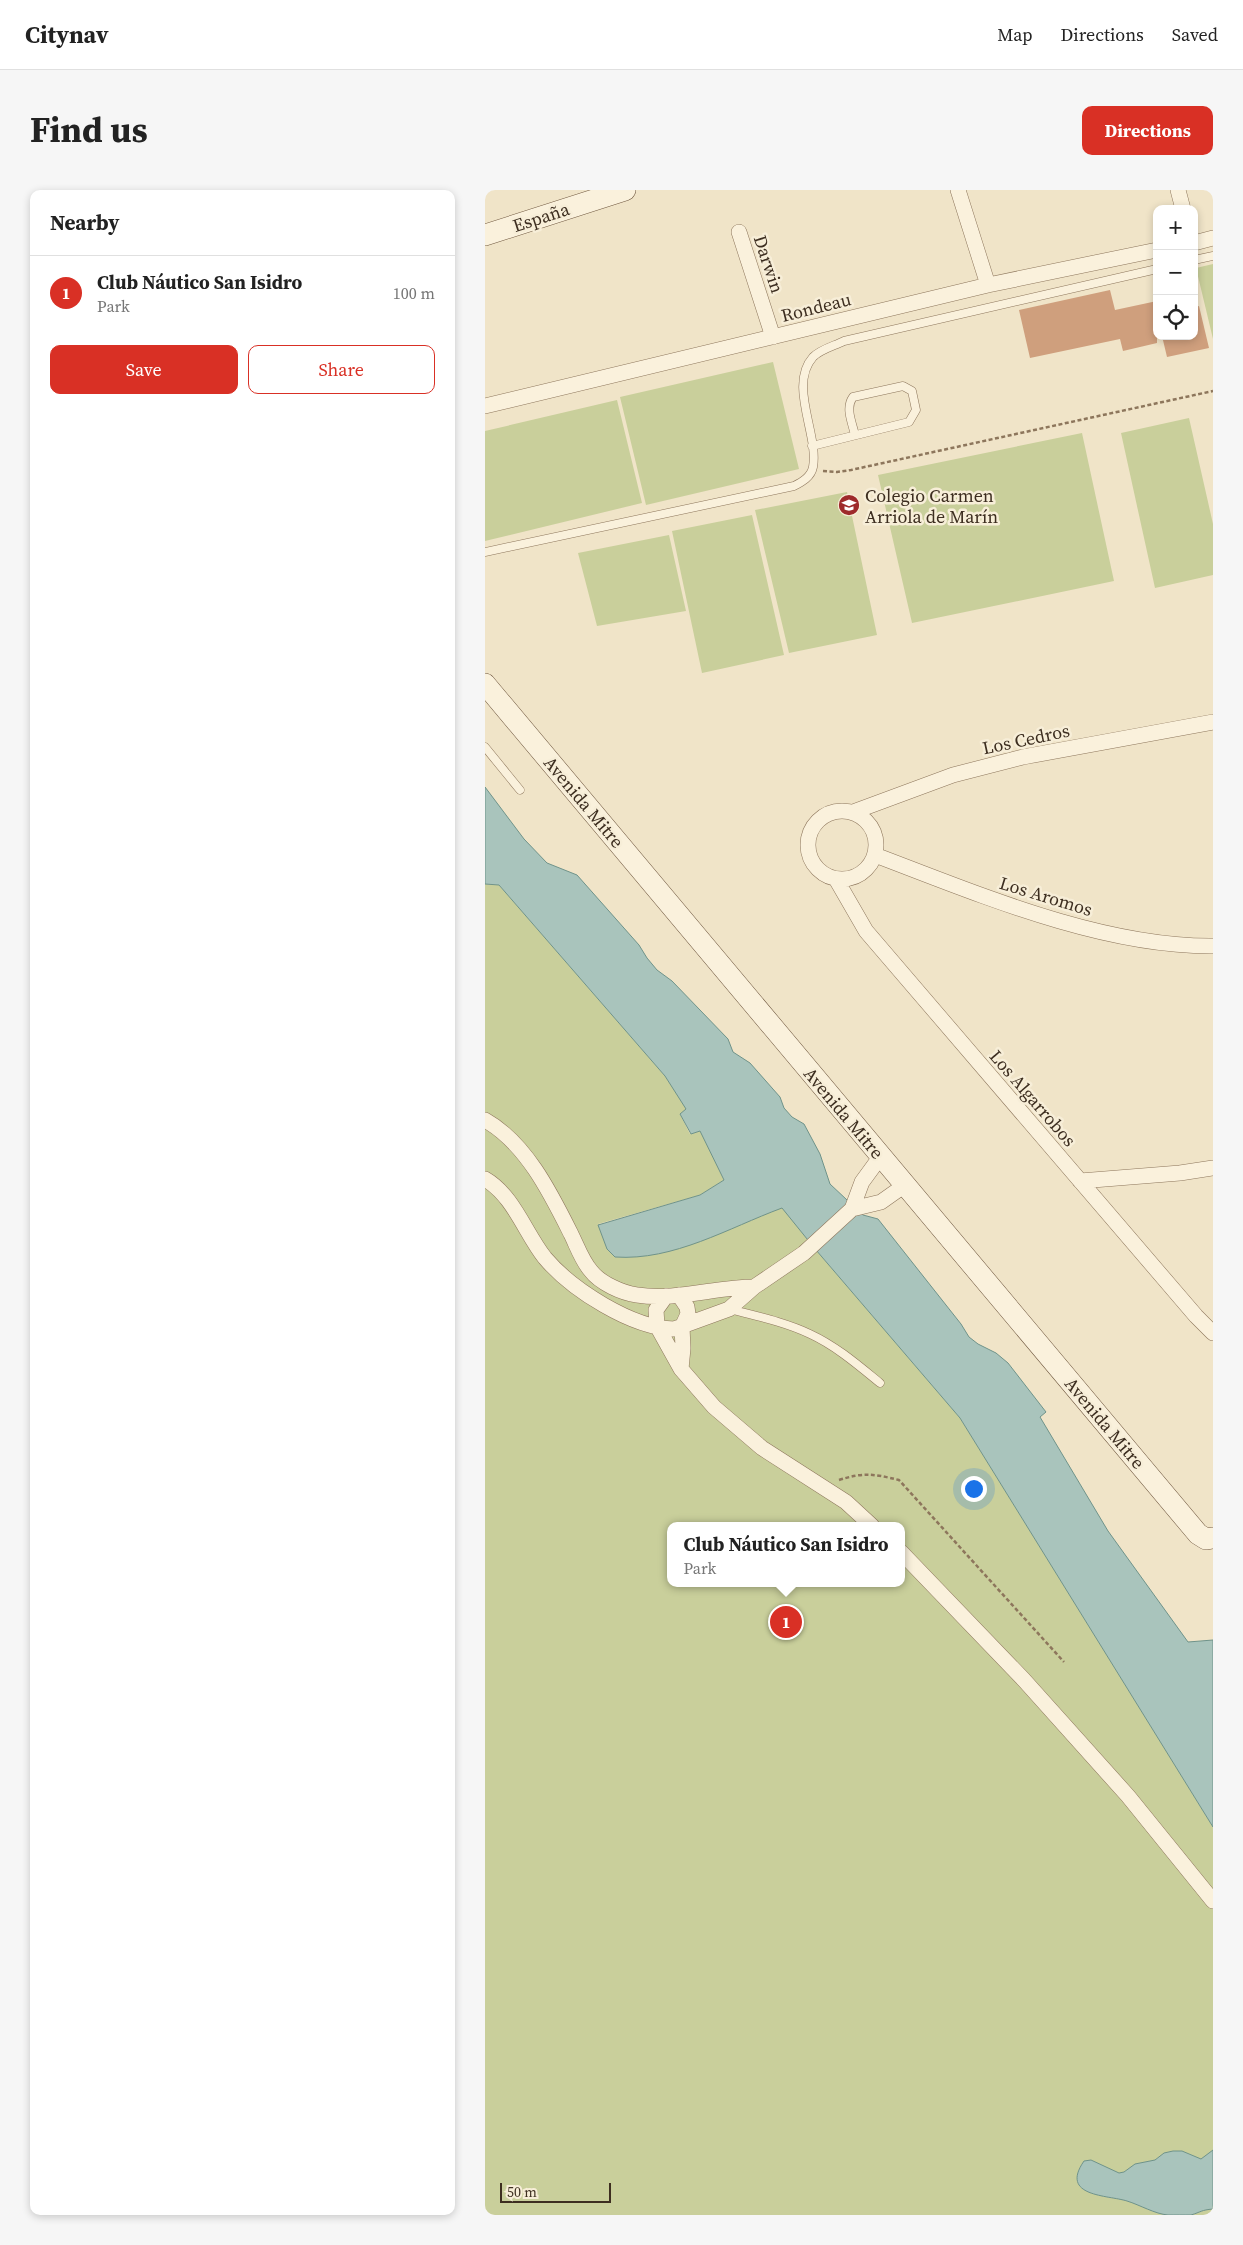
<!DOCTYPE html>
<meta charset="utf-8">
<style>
:root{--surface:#fff;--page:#f6f6f6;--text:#222;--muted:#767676;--line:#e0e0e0;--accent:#d93025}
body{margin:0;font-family:"Source Serif 4",serif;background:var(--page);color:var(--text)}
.controls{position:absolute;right:15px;top:15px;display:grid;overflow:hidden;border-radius:10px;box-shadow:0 2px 8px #0003}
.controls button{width:45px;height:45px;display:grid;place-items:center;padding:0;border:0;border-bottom:1px solid var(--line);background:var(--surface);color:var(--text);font:25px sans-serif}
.scale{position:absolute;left:15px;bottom:12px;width:111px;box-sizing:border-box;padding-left:5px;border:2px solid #3d2e20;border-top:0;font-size:14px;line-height:18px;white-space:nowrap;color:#3d2e20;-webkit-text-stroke:4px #f7eed8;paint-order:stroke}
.you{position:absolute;left:488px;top:1298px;width:18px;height:18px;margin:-12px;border:4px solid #fff;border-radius:50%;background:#1a73e8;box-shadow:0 0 0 8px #1a73e833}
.badge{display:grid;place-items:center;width:32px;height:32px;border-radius:50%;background:var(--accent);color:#fff;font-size:16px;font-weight:700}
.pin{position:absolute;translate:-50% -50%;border:2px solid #fff;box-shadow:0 1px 5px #0006}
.popup{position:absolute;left:182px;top:1332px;width:238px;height:65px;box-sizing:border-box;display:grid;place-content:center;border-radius:10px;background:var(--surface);filter:drop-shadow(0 1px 4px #0005);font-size:16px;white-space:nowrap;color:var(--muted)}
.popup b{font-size:19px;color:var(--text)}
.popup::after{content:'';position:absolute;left:50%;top:100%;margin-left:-10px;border:10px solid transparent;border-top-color:var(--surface)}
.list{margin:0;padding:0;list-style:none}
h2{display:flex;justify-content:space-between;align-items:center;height:65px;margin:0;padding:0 20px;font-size:21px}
h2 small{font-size:16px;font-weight:400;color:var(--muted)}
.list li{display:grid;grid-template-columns:32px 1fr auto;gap:15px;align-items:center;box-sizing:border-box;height:75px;padding:0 20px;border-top:1px solid var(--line)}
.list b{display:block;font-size:19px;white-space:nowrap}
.list p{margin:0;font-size:16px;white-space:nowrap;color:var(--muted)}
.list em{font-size:16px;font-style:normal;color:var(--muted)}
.actions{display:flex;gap:10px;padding:15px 20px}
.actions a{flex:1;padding:11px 0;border:1px solid var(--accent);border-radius:10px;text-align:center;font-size:18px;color:var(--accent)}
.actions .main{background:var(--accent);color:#fff}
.icon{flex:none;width:28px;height:28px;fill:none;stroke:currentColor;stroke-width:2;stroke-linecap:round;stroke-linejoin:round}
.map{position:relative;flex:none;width:728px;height:2025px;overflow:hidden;border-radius:10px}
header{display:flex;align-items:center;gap:30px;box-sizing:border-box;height:70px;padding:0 25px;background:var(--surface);border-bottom:1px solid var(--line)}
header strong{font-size:24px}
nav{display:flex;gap:28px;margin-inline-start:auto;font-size:18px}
.intro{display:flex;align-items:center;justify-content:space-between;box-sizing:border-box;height:120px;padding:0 30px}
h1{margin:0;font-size:35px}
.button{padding:12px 22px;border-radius:10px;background:var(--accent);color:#fff;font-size:18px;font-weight:700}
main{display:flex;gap:30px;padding:0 30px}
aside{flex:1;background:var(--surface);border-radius:10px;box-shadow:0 2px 8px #0003}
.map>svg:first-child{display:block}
.green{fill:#c9cf9b;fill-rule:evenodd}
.water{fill:#a9c4bc;stroke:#6f938a}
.building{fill:#cf9f7d}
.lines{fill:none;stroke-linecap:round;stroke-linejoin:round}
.lane-casing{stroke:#8d765c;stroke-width:9}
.street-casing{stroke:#8d765c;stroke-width:16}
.secondary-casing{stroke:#6f573f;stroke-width:22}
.path{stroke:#8d765c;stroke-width:2.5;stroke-dasharray:4 2.5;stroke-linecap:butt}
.lane{stroke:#faf1dc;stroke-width:8}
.street{stroke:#faf1dc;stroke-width:15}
.secondary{stroke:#faf1dc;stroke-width:21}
.labels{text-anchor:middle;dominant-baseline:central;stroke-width:5;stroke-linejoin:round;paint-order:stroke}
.street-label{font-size:18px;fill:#3d2e20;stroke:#f7eed8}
.poi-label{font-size:18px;fill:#3d2e20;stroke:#f7eed8;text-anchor:start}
</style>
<header>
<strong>Citynav</strong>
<nav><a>Map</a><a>Directions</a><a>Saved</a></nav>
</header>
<div class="intro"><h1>Find us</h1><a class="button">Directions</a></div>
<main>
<aside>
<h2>Nearby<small></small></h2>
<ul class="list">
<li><span class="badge">1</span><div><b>Club Náutico San Isidro</b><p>Park</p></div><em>100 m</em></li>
</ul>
<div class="actions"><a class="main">Save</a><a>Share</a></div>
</aside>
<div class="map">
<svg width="728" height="2025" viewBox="0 0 728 2025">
<rect width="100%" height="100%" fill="#f0e4c8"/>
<!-- green -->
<path class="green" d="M728 74V149L711 78Z
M288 172 314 279 161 315 135 207Z
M132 210 157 313 0 351V241Z
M704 228 728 334V385L670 398 636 243Z
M597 243 629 391 427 433 393 285Z
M362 302 392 445 304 463 270 320Z
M267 325 299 465 217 483 187 341Z
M184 345 201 421 112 436 93 363Z
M0 694 14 695 180 886 202 919 195 924 205 944 215 940 239 990 215 1005 113 1034 263 1031 297 1017 331 1060 475 1228 728 1637V2025H0ZM186 1336H416V1393H186Z"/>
<!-- water -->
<path class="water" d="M0 597 39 649 62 673 92 685 154 755 162 768 172 780 187 791 243 849 248 862 265 873 295 907 299 918 307 927 319 934 335 964 345 994 378 1025 393 1029 476 1134 484 1147 493 1154 511 1163 523 1173 561 1222 555 1227 623 1341 703 1452 728 1450V1637L475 1228 331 1060 297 1018C243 1038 189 1071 130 1067L122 1059 113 1035 215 1005 239 990 215 941 206 944 195 924 201 919 180 886 14 695 0 694Z
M728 1960V2019C716 2020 716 2022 706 2025 700 2025 689 2025 683 2025 670 2024 655 2015 642 2011 623 2005 574 2007 599 1971L606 1970 634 1983 639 1982 650 1974 670 1970 679 1963 688 1961H697L716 1969Z"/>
<!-- building -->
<path class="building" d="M625 100 630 120 672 111V153L638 161 635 149 545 168 534 120Z
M714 116 724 158 682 167 677 146H709V117Z"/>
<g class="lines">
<!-- lane casing -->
<g class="lane-casing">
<path id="lane" d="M709 70 728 66
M327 256 424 232 431 220 427 201 418 196 368 207C360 218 367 232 370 245
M0 362 309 296C317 292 326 287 328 277 334 245 303 195 328 167 336 159 349 156 359 151L672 79
M0 557 35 600
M244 1119C271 1126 300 1132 325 1144 351 1156 373 1175 395 1193"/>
</g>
<!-- street casing -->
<g class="street-casing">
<path id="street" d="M473 0 503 95
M693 0 698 19
M254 42 288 147
M709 53 728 48
M0 216 503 95 672 60
M323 655a34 34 0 1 1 68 0a34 34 0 1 1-68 0Z
M368 622 468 585 538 567 728 532
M390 665C493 704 617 757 728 756
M351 689 381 741 711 1126 728 1143
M0 930C41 953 66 1004 86 1044 92 1056 97 1071 106 1081 115 1093 137 1103 152 1105 191 1111 230 1097 269 1097
M0 989C29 1006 40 1043 60 1068 87 1100 147 1138 189 1139L244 1119 269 1097 319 1063 367 1019 396 1012 420 995
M595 991 695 983 728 978
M367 1019 377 992 396 966
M194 1105 202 1117 203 1124 197 1137 198 1158 196 1179
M181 1106 171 1120 172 1136 196 1179 229 1217 277 1258 361 1312 387 1336
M416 1362 539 1490 643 1606 728 1711"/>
</g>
<!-- secondary casing -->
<g class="secondary-casing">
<path id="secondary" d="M0 45 140 0
M0 494 713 1344 721 1349 728 1348"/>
</g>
<!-- path -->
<path class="path" d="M338 281 352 282 366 280 728 201
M354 1290C379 1282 389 1284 414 1290L579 1472"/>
<!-- lane -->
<use href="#lane" class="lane"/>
<!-- street -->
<use href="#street" class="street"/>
<!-- secondary -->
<use href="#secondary" class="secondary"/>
</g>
<!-- icons -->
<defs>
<g id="school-disc" transform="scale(1.125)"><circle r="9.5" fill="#9e2a2b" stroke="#f7eed8"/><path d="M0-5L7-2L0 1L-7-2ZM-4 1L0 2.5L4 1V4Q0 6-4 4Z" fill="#fff"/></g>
</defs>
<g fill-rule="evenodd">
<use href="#school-disc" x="364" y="315"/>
</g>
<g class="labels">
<!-- street labels -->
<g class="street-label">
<text transform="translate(56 27) rotate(-18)">España</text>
<text transform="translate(284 74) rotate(72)">Darwin</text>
<text transform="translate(331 117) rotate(-14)">Rondeau</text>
<text transform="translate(541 549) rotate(-12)">Los Cedros</text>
<text transform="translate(99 612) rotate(50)">Avenida Mitre</text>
<text transform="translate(561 706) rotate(17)">Los Aromos</text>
<text transform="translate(548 908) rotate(49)">Los Algarrobos</text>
<text transform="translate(359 923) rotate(50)">Avenida Mitre</text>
<text transform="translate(620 1233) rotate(50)">Avenida Mitre</text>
</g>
<!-- poi labels -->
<g class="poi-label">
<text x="380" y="305">Colegio Carmen<tspan x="380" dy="21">Arriola de Marín</tspan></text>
</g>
</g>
</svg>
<div class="controls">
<button>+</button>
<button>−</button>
<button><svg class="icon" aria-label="locate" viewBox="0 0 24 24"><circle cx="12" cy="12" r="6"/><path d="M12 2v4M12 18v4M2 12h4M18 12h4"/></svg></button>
</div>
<div class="scale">50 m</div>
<div class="you"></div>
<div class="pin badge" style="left:301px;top:1432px">1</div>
<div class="popup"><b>Club Náutico San Isidro</b>Park</div>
</div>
</main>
